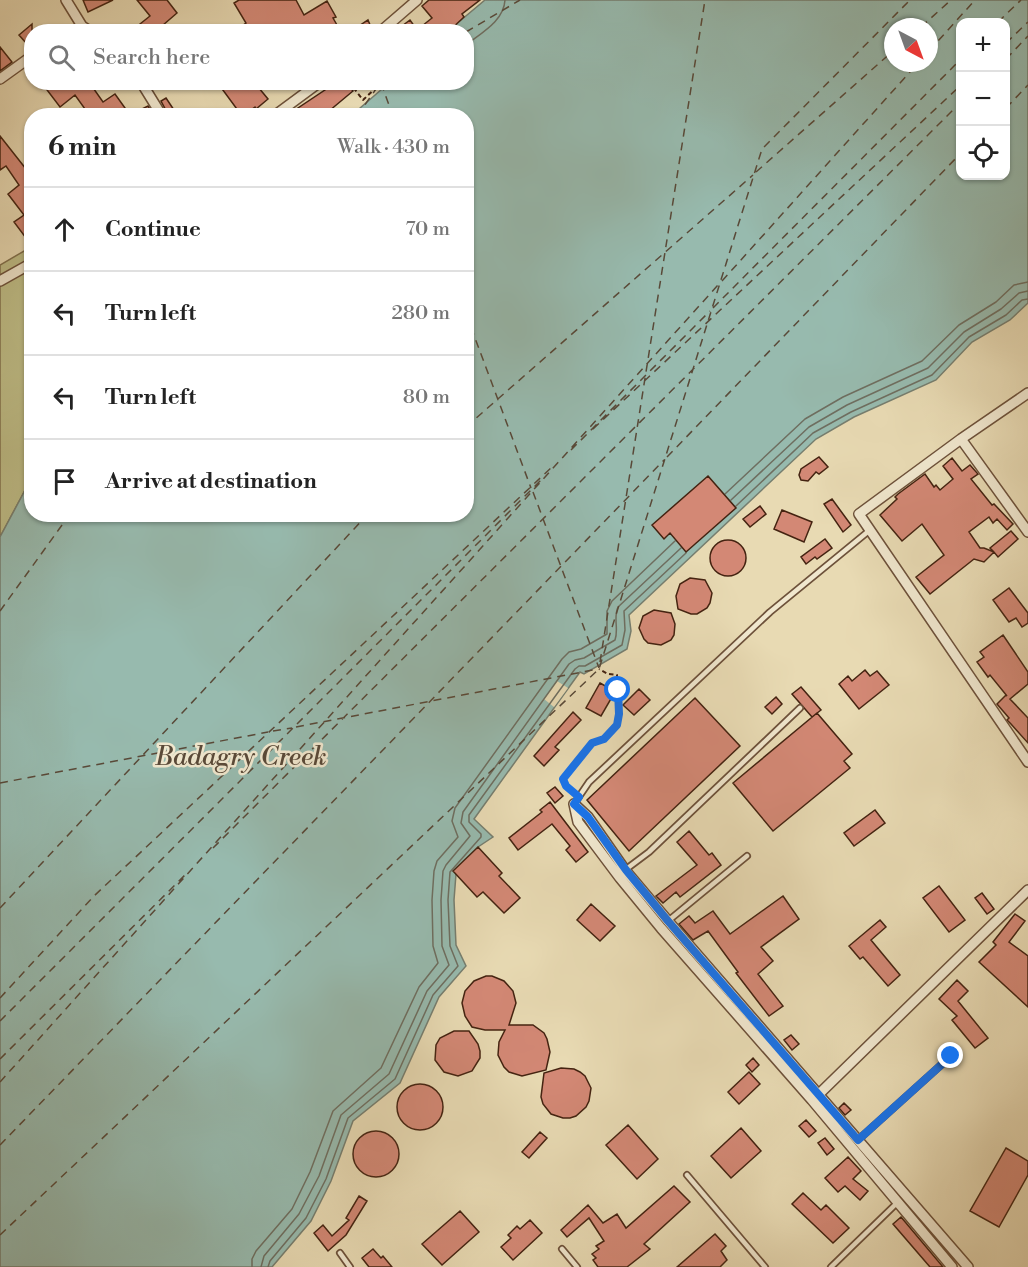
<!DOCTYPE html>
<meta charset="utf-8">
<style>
:root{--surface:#fff;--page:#f6f6f6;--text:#222;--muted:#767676;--line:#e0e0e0}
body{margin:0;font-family:"Libre Bodoni",serif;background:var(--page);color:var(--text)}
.controls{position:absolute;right:18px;top:18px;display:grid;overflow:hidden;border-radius:12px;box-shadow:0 2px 4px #0004}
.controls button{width:54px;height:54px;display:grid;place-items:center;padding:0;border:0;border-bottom:2px solid var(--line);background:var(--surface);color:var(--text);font:30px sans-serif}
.compass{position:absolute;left:884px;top:18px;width:54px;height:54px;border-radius:50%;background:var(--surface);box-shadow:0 2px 4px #0004;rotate:139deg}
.stop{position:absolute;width:18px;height:18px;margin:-14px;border:4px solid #1a73e8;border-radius:50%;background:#fff}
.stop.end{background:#1a73e8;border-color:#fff;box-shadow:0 2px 6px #0008}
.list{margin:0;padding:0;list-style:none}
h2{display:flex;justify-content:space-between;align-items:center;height:78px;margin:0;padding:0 24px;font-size:26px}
h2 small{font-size:20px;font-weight:400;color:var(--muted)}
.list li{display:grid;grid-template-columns:39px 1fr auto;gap:18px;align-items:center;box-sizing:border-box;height:84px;padding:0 24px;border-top:2px solid var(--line)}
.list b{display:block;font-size:22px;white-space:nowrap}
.list em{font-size:20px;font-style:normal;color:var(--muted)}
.icon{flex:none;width:33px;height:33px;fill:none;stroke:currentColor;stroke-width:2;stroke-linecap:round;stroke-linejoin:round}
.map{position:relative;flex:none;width:1028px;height:1267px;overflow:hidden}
.search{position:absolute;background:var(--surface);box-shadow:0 2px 4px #0004;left:24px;top:24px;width:450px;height:66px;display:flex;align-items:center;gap:15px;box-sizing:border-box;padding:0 21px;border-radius:24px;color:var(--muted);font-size:22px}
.panel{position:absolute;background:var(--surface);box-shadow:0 2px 4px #0004;left:24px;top:108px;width:450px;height:414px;border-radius:24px}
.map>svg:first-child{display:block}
.green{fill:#bebd87;stroke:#81704c;stroke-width:1.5}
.water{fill:#97baae;stroke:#767e6f;stroke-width:1.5;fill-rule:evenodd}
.pier{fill:#e8dab3}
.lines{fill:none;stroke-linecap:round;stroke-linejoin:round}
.shore{stroke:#6e6e60;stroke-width:1.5}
.ferry{stroke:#594938;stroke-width:1.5;stroke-dasharray:8 6;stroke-linecap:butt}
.building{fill:#d38875;stroke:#442311;stroke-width:1.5}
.lane-casing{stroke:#6d513a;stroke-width:8}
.street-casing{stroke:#6d513a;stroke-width:12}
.path{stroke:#442311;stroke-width:2;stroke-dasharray:4.5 3;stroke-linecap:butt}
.lane{stroke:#f0e7ce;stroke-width:4.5}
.street{stroke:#f0e7ce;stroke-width:9}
.route{stroke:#1a73e8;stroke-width:8}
.labels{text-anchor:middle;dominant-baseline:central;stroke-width:5;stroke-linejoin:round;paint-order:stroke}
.water-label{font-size:26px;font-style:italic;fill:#594938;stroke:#f0e7ce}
</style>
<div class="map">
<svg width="1028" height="1267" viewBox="0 0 1028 1267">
<rect width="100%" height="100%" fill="#e8dab3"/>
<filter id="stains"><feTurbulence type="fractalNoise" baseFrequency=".00333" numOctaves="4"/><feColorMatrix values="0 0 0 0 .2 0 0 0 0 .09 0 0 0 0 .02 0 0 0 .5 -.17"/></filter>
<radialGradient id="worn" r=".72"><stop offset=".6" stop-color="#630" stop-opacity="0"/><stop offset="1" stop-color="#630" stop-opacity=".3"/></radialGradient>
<!-- green -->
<path class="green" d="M31 247V479L0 537V265Z"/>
<!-- water -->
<path class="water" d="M485 0H1028V303L1010 320 972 342 936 380 854 417 816 439 629 615 631 631 627 649 584 674 580 672 474 819 493 837 478 847 456 874 454 900 456 945 466 966 439 997 400 1083 353 1121 331 1181 311 1221 272 1267H0V537L31 479 32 514H466V116L352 115 389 83 466 82V32L448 31ZM960 22H1006V176H960ZM893 27H929V63H893Z"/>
<!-- pier -->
<path class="pier" d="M557 681 568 688 554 707 544 699Z"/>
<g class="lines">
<!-- shore -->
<path class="shore" d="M466 45C481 33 504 21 505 0
M725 494 805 419 843 397 922 361 959 325 996 302 1014 285 1028 282
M731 500 809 427 847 405 928 368 964 332 1001 309 1019 293 1028 291
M736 506 813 433 851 412 932 375 969 337 1006 315 1022 300 1028 299
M252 1267V1259L256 1251 292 1209 310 1172 333 1111 381 1068 419 987 438 963 433 946 432 900 434 871 437 861 458 837 452 821 455 808 562 659 569 652 581 649 607 634V611L612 601 675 541
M261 1267 264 1256 299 1214 319 1176 341 1115 389 1074 427 991 449 965 442 946 441 900 443 871 446 865 470 836 461 823 463 812 569 664 575 660 584 658 615 640C619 629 613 618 618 607L681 548
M268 1267 270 1261 306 1218 326 1179 348 1118 395 1079 433 995 458 966 450 946 448 900 450 872 481 837V834L469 822V815L575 669 579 666H585L622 645 625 630 624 611 686 553"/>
<!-- ferry -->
<path class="ferry" d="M998 22 1021 0
M921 27 951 0
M466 32 520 0
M1006 43 1028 22
M929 51 975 0
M1006 59 1028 36
M381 83 393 116
M1006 108 1028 85
M357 116 381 82
M756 172 893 51
M722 281 918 63
M713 308 960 60
M466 314 531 488
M466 427 753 175
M593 429 960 86
M571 450 710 311
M667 457 960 154
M533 492 599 668
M0 611 70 514
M600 662 705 0
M296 727 598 669
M273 731 292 728
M0 783 268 732
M213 848 960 103
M0 908 368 514
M0 998 94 896 552 467
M0 1021 542 479
M0 1059 186 874
M0 1082 718 285
M0 1145 664 460
M0 1235 599 669 762 149 910 0"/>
</g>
<!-- building -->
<path class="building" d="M83 0H113L88 12Z
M137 0H167L177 13 155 32H130L150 16Z
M239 0H296L304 15 327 1 336 17 333 18 341 32H233L246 23 234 3Z
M429 0H480L462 14 464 17 448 32H394L410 20 417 30 432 18 422 6Z
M368 20 373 32H350Z
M32 24V38L26 43 19 35Z
M0 47 12 62 0 71Z
M41 82H89L103 102 115 94 130 115 148 106 154 116H90L75 95 60 107Z
M217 82H254L268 99 256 109 255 107 242 116Z
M337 82H346L353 91 323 116H286Z
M166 98 178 116H169L161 101Z
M0 136 26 169 32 165V246L14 222 24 215 8 194 19 185 6 166 0 170Z
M819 457 828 467 819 474 816 472 808 481 801 480 799 475 801 469Z
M952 458 962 471 970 465 978 474 971 479 992 505 994 504 1013 524 1007 530 997 519 993 523 989 517 969 532 980 548H984L994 552 990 548 1011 531 1018 539 998 557 994 552 984 562 974 559 930 594 916 577 944 555 922 524 902 541 880 515 897 499 895 497 898 494 925 474 934 487 936 485 940 490 953 479 943 466Z
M708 476 736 508 686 552 670 533 664 539 652 525Z
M832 499 851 525 843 532 824 504Z
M760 506 766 514 750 527 743 519Z
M782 510 812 522 804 542 774 529Z
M825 539 832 548 817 559 815 557 806 564 801 557Z
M710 558a18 18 0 1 1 36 0a18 18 0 1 1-36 0Z
M690 578 705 580 712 593 710 603 707 608 697 614H691L678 609 676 596 680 584Z
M1009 588 1028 613V623L1022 627 1016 618 1009 622 993 600Z
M654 610 671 613 675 624 674 635 671 640 661 645 648 643 644 639 639 628 643 616Z
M1003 635 1028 672V684L1010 699 1028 718V743L1011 724 1007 720 1009 718 997 704 1006 695 1007 696 990 675 988 677 977 662 984 657 980 652Z
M865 670 870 676 877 671 889 685 859 709 839 684 848 676 852 681Z
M600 683 609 688 606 694 612 697 601 716 586 708Z
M801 687 821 710 812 717 792 694Z
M639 689 650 700 634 715 623 705Z
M776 697 782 704 772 714 765 707Z
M695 698 740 746 629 851 587 800Z
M573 712 581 720 555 747 559 750 544 766 534 756Z
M817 713 852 754 844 761 850 768 773 831 733 783Z
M555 787 563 796 555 803 547 793Z
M550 802 588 852 576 862 566 850 570 846 552 824 518 850 509 838 542 812 540 810Z
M875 810 885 823 854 846 844 833Z
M689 831 709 855 712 853 721 865 680 897 676 892 663 903 656 896 697 865 677 842Z
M478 847 502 873 499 876 520 898 504 913 483 892 477 897 453 871Z
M939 886 965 920 949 932 923 898Z
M982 893 994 909 987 914 975 898Z
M783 896 799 919 761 947 773 961 758 974 783 1006 769 1016 736 973 738 972 708 931 693 940 679 924 689 916 695 923 713 911 730 934Z
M591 904 615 926 600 941 577 920Z
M1015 914 1025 921 1009 942 1028 956V1007L979 962 996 945 993 942Z
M880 920 886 927 871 940 900 975 888 986 863 957 860 959 849 946Z
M486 976H492L504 981 513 991 516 1003 509 1025H533L544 1033 547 1039 550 1052 546 1070 522 1076 509 1072 504 1067 498 1055 499 1042 505 1030H485L472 1027 465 1016 462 1003 465 991 474 981Z
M957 980 968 991 958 1001 988 1038 975 1048 952 1020 957 1016 939 999Z
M454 1031H469L478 1044 480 1051V1058L472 1071 458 1076 444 1072 435 1060 436 1045 440 1038Z
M791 1035 799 1044 792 1050 784 1040Z
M753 1058 759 1065 752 1072 746 1065Z
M561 1068 574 1069 580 1072 585 1076 591 1088 589 1101 586 1107 576 1116 570 1118H563L551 1114 543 1104 541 1097 544 1073Z
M749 1072 760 1084 739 1104 728 1092Z
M397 1107a23 23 0 1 1 46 0a23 23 0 1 1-46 0Z
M844 1103 851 1110 845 1115 839 1108Z
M806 1120 816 1131 809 1137 799 1126Z
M628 1125 658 1159 637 1179 606 1145Z
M741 1128 761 1151 731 1178 711 1156Z
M353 1154a23 23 0 1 1 46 0a23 23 0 1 1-46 0Z
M540 1132 547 1138 529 1158 522 1152Z
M825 1138 834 1149 827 1155 818 1143Z
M1006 1148 1028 1161V1175L999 1227 970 1211Z
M848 1157 861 1171 853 1179 868 1191 860 1200 845 1186 838 1192 825 1178Z
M674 1186 690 1202 644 1244 650 1249 627 1267H598L593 1260 596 1258 592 1254 599 1249 596 1246 604 1241 589 1218 567 1237 561 1230 588 1205 603 1223 617 1214 626 1228Z
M803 1193 821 1210 826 1205 849 1228 833 1243 792 1204Z
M359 1196 367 1201 346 1235 328 1251 314 1233 323 1225 332 1236 349 1220 346 1218Z
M460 1211 479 1232 442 1265 422 1244Z
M901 1217 943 1267H930L893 1224Z
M530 1220 542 1233 513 1260 501 1247 511 1238 508 1235 517 1226 520 1229Z
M715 1234 726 1246 721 1251 727 1260 720 1267H677Z
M373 1249 381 1258 383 1256 392 1267H369L362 1258Z"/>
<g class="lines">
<!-- lane casing -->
<g class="lane-casing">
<path id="lane" d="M574 804 589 782 770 612 870 530
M625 870 649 852 800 708
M668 921 747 856
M858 1140 951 1056
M687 1175 765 1267
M562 1249 577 1267
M340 1253 350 1267
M831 1267 898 1202"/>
</g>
<!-- street casing -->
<g class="street-casing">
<path id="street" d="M66 0 82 26
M72 32 82 26 91 32
M380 32 417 0
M0 79 32 56
M141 82 162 116
M274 116 320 82
M0 281 32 263
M1028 393 961 439 859 514 1028 762
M961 439 1028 532
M574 804 588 817 625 870 668 921 968 1267
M574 804 578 822 620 878 661 928 812 1100 952 1267
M816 1097 1028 890"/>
</g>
<!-- path -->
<path class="path" d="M349 82 363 100 381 83
M574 793 566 786 563 779 592 743 604 739 617 725 619 714 617 675 608 674 599 669"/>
<!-- lane -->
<use href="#lane" class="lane"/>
<!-- street -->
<use href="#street" class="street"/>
</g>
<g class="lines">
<!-- route -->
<path class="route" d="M618 690 619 714 617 725 604 739 592 743 563 779 566 786 579 797 574 804 588 817 626 870 668 921 858 1140 951 1056"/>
</g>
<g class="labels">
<!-- water labels -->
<g class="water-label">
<text x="241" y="757">Badagry Creek</text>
</g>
</g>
<rect width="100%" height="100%" filter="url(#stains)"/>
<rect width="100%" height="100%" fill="url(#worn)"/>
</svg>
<div class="controls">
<button>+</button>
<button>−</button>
<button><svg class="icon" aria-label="locate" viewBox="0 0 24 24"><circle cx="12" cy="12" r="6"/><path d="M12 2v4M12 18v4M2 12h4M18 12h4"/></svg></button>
</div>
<svg class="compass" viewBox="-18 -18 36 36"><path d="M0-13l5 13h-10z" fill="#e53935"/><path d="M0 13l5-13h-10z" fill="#767676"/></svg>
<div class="stop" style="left:618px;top:690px"></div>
<div class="stop end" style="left:951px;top:1056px"></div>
<div class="search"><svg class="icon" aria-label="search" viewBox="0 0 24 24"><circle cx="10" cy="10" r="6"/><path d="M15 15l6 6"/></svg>Search here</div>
<section class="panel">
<h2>6 min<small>Walk · 430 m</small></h2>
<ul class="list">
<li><svg class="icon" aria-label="ahead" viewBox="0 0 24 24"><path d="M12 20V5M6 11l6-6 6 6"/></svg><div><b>Continue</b></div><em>70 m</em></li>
<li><svg class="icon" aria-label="left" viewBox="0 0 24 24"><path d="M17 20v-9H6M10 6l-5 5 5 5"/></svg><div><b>Turn left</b></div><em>280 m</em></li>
<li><svg class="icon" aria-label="left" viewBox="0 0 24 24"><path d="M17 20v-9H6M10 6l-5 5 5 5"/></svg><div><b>Turn left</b></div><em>80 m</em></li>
<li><svg class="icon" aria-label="arrive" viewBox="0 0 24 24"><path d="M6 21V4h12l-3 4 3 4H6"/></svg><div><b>Arrive at destination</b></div></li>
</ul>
</section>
</div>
